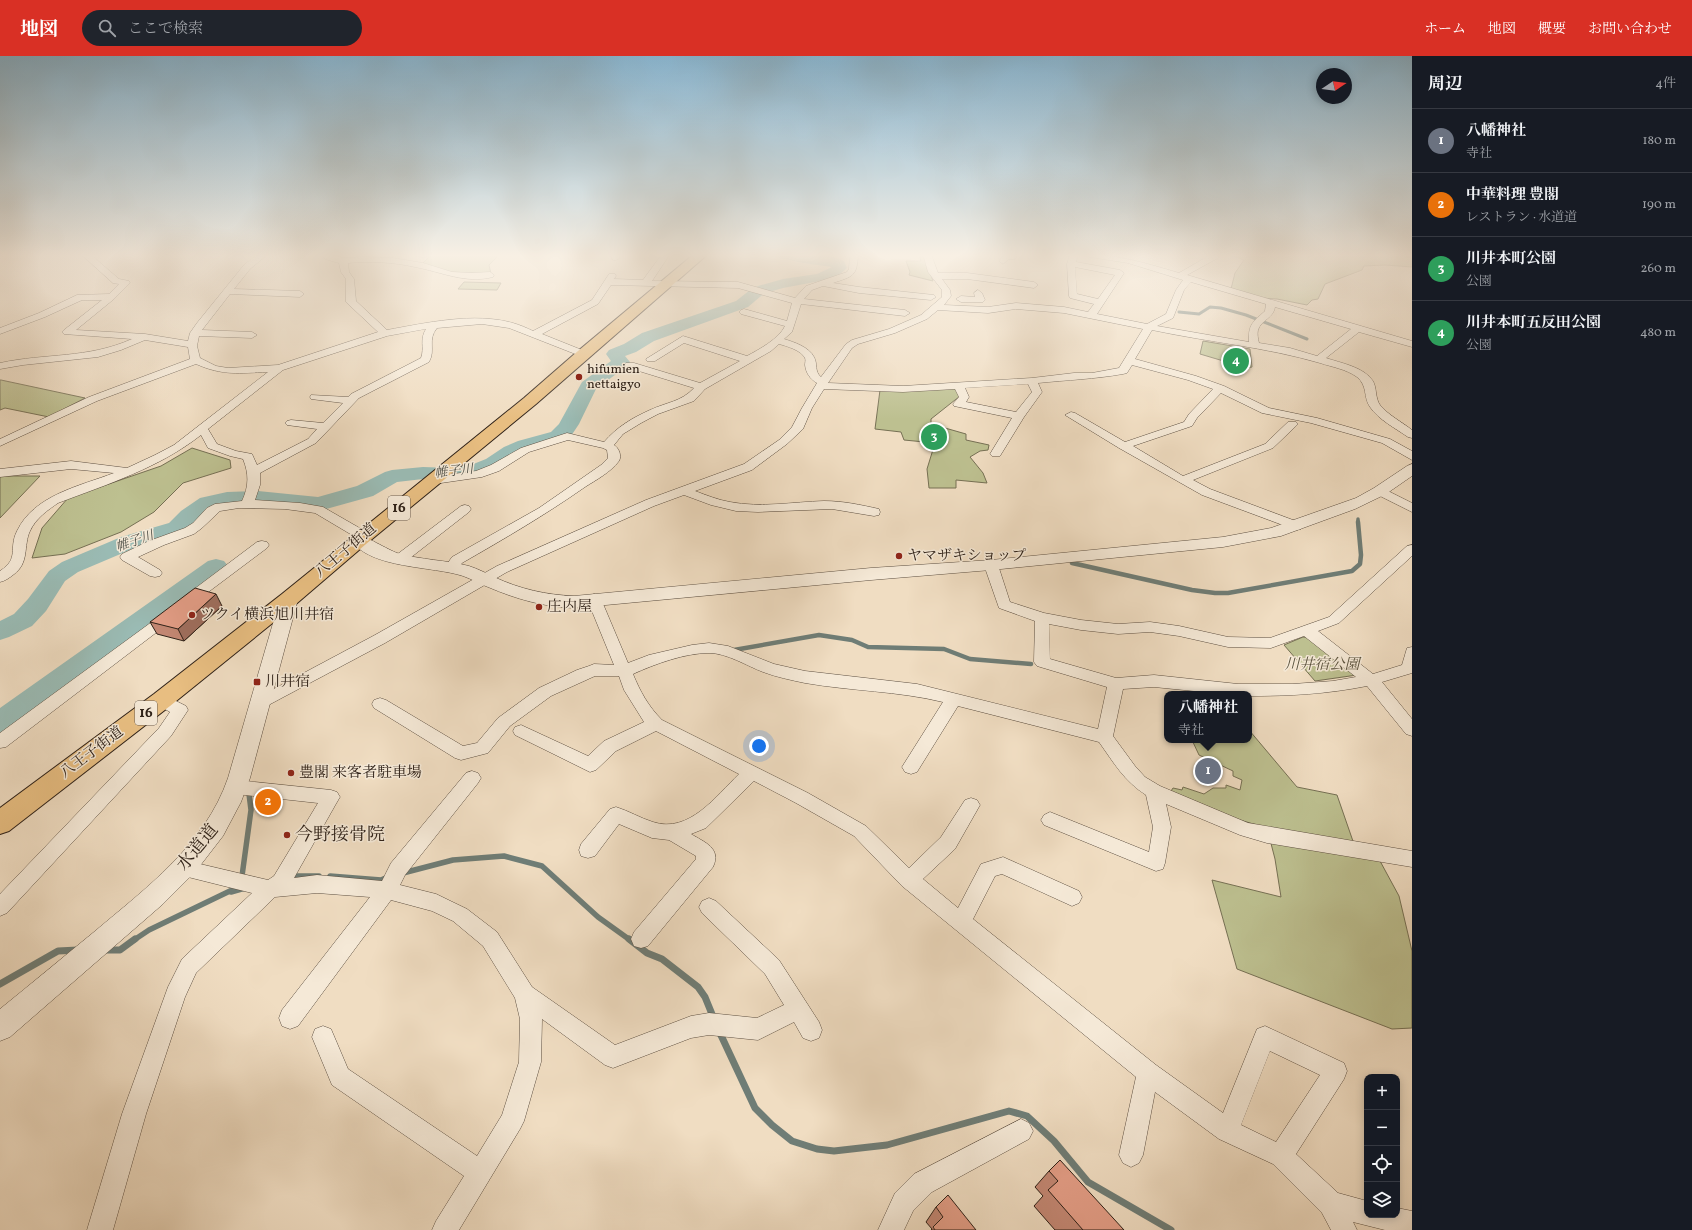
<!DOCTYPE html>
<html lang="ja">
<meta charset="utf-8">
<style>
:root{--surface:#171b24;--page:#20242c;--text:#f1f3f6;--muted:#9ea1a6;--line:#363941;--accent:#d93025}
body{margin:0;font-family:Vollkorn,"Noto Serif JP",serif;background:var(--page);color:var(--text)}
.controls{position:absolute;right:12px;bottom:12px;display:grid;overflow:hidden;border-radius:8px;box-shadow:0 2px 10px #0003}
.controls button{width:36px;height:36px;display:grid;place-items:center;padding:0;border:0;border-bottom:1px solid var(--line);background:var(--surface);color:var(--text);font:20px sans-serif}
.compass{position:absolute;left:1316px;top:12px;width:36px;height:36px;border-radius:50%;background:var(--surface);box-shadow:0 2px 10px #0003;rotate:77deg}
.you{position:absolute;left:759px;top:690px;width:14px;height:14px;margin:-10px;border:3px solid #fff;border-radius:50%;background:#1a73e8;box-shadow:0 0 0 6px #1a73e833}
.badge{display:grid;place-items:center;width:26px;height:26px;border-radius:50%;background:var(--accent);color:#fff;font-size:13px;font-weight:700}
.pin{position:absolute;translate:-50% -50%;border:2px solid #fff;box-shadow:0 1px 4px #0006}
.popup{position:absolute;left:1164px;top:635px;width:88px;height:52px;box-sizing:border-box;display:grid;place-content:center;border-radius:8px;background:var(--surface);filter:drop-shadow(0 1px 3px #0005);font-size:13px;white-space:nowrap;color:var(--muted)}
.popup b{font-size:15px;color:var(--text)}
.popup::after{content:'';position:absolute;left:50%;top:100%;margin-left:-8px;border:8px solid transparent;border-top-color:var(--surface)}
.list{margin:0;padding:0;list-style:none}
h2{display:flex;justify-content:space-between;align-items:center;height:52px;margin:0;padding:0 16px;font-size:17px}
h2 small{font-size:13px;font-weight:400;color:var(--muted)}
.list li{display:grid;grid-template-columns:26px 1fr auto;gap:12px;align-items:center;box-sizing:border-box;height:64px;padding:0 16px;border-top:1px solid var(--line)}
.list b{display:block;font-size:15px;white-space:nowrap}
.list p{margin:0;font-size:13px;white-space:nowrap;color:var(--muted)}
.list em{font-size:13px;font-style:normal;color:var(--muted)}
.icon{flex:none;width:22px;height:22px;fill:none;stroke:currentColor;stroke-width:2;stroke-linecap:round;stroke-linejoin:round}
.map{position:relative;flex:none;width:1412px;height:1174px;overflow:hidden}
header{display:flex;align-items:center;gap:24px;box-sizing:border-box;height:56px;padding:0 20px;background:var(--accent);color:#fff}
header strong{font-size:19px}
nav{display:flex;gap:22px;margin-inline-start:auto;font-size:14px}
.search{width:280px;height:36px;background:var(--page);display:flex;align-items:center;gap:10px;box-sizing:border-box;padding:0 14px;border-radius:22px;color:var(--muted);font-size:15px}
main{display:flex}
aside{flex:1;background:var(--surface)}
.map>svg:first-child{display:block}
.green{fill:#bdc090;stroke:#767054}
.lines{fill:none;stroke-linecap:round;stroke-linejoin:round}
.stream-far4{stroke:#6f7d76;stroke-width:3}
.stream-far3{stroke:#6f7d76;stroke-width:3.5}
.stream-far2{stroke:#6f7d76;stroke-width:4.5}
.stream-far1{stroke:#6f7d76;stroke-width:5.5}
.stream{stroke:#6f7d76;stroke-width:7}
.river{fill:#9abbb4;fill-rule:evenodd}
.minor-casing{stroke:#5e5042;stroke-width:1}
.tertiary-casing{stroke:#5e5042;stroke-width:1}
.trunk-casing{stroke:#2e2118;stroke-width:2}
.minor{fill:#f5e9d7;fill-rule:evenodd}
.tertiary{fill:#f5e9d7;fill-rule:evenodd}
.trunk{fill:#e8be81;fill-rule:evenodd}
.wall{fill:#c38773;stroke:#2e2118}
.shaded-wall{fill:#9f6e5e;stroke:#2e2118}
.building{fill:#e39d86;stroke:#2e2118}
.poi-dot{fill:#8f2418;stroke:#f5e9d7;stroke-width:1.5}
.labels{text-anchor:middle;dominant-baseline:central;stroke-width:3;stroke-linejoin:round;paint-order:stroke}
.far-poi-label{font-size:13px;fill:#2e2118;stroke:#f5e9d7;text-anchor:start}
.far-water-label{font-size:13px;font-style:italic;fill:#4e4f47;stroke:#f5e9d7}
.shield{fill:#f5e9d7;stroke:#6a5d51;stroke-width:1}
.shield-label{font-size:14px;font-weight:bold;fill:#2e2118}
.street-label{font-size:15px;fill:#2e2118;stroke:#f5e9d7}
.poi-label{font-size:15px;fill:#2e2118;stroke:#f5e9d7;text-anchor:start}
.park-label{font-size:15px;font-style:italic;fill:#59513c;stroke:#f5e9d7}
.near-poi-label{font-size:18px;fill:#2e2118;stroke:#f5e9d7;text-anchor:start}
.near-street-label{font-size:18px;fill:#2e2118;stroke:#f5e9d7}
</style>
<header>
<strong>地図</strong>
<div class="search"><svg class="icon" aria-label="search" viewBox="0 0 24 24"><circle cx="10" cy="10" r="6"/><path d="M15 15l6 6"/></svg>ここで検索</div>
<nav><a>ホーム</a><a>地図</a><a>概要</a><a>お問い合わせ</a></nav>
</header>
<main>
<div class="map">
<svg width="1412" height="1174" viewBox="0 0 1412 1174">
<rect width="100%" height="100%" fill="#f0ddc2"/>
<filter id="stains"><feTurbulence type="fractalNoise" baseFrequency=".005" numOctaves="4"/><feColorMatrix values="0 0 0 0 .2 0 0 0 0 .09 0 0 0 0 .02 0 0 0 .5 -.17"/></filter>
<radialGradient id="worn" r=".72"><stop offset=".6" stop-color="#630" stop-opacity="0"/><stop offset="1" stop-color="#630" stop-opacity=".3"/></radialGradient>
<!-- green -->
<path class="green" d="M432 198H500L489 209 491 218 450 216 421 209Z
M919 198H923L933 225 909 219 910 216 906 205H921Z
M1228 198H1412V211L1385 209 1364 210 1362 214 1325 228 1318 243 1312 244 1307 249 1277 243 1259 242 1231 233 1235 217 1244 204Z
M464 226 501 227 497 234 458 233Z
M1203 285 1250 293 1252 311 1247 312 1200 298Z
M0 324H1L85 342 49 361 5 352 0 354Z
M955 331 960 340 931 363V368L966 378V384L989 389 988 394 980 395 970 401 983 417 987 427 956 424V432H929L927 413 935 387 904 384 901 376 875 373 880 334Z
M192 392 230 404 231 412 183 427 154 456 121 476 65 498 32 502 42 472 68 442 161 410Z
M0 420H40L0 462Z
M1303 581 1311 582 1357 619 1315 625 1284 589Z
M1249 674 1297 731 1337 739 1355 791 1380 805 1399 840 1412 895V972L1392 973 1237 913 1212 824 1281 841 1275 803 1267 772 1240 764 1171 735 1173 732 1182 734 1183 731 1204 738 1213 732H1226V729L1240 734 1242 724 1233 720V715L1199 699 1192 684H1249Z"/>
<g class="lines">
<!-- stream-far4 -->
<path class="stream-far4" d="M1179 256 1199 258 1210 251 1221 252 1246 259 1307 283"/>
<!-- stream-far3 -->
<path class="stream-far3" d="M1358 463V467"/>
<!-- stream-far2 -->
<path class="stream-far2" d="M1072 507 1192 534 1215 537H1228L1352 515 1360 508 1361 499 1358 466
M734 594 819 579 852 584 868 591 944 593 970 603 1031 608"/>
<!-- stream-far1 -->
<path class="stream-far1" d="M403 817 453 804 504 800 542 810 598 861 630 884
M290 820H319
M330 820 381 824 388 821
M240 823 242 820 251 754 249 738
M231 836 245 832
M134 884 149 874 232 834"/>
<!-- stream -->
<path class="stream" d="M629 883 647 897 662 903 698 931 705 941 714 963
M105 894H120L135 883
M0 928 58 895 78 894
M719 975 755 1052 772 1069 792 1085 817 1093 834 1095 887 1089 1009 1055 1027 1060 1054 1085 1088 1126 1171 1174"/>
<!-- river -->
<path class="river" d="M775 198C794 198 828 197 844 205L847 212 840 218 831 223 783 232 769 236 761 240 748 251 654 285 636 296 625 300 630 306 627 310 596 333 579 368 571 380 565 384 532 393 518 399 500 411 483 418 451 424 423 423 397 426 373 440 319 455 258 447 227 450 215 452 197 465 185 477 137 491 78 516 65 525 46 555 32 570 9 581 0 584V565L14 558 28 543 49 515 62 506 121 481 169 467 181 455 200 442 227 436 258 435 318 441 357 430 385 416 392 414 423 411 451 412 471 409 486 403 504 391 518 385 551 376 559 368 582 326 611 305 606 298 609 294 624 288 642 277 736 245 750 234 758 230 783 223 817 218 832 211 803 207 777 201Z
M216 503 224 505 228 510 224 515 10 675 0 678V652L208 505Z"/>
<!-- minor casing -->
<g class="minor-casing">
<path id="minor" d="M81 198H90L119 223 129 225 130 227 114 243 76 274 145 278 188 285 190 277 197 267 244 209 258 198H268L250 213 234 233 300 235 304 238 300 241 230 238 202 274 252 276 257 279 252 282 199 280 197 290 200 302 216 310 228 312 278 309 378 276 346 246V223L341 216 339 207 325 203 321 198H330L343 202 363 201 393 202 423 207 452 216 472 217 490 216 494 219 493 221C465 228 442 216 415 211 393 206 370 205 348 207L349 216 354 223 356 245 387 274C426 267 474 256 513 267 520 269 527 272 533 275L592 244 609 218H615L616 220 614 223 643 224 662 198H670L652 225 738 226 795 242 806 230 847 216 849 213 850 198H858C857 221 853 220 833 227L859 231 934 239 936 241 931 244 859 237 823 230 812 234 804 243 905 254 910 257 905 260 801 248 792 276 784 283C794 286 809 291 814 301 818 308 814 315 821 321L846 288 852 284 889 273 921 259 942 241V234L928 216 923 198H931L938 217H967L1034 226 1038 229 1034 232 967 223H942L950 234 951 240 944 249 988 251 1016 247 1064 251 1088 256 1094 248 1070 242 1069 240 1067 208 1070 198H1078L1076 206 1120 214 1124 217 1097 258 1147 268 1166 258 1176 234 1183 224 1128 207 1084 200 1080 198C1116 198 1145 207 1179 217L1212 198H1218V202L1187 219 1412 285V291L1359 276 1326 302C1341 307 1364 311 1373 325 1377 332 1375 342 1380 349 1388 359 1402 366 1412 374V382L1408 381C1395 372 1379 364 1370 351 1363 341 1368 330 1357 321 1346 313 1332 311 1320 307 1265 291 1208 286 1152 274L1135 303 1196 320 1224 330 1269 352 1317 362 1390 383 1412 395V404L1382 387 1311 367 1262 357 1221 337 1197 362 1192 370 1133 390 1183 420 1265 388 1288 366H1296L1298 368 1296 370 1273 392 1193 424 1210 433 1301 467 1302 470 1301 473 1296 474 1202 439 1119 392 1065 359 1071 356 1075 357 1125 386 1184 366 1189 358 1213 333 1188 324 1132 309 1127 317 1123 318C1095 323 1067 324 1038 327L1042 336 1024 361 1000 400H992L990 398 1012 362 954 350 953 348 959 341 955 333 903 336 824 333 812 352 803 373 787 388 752 414 695 435C706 439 718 444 730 446 761 452 793 446 824 445 843 445 861 449 879 453L880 456 879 459 874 460 832 453 758 456 736 455 711 449 684 439 654 450 507 516 385 587 261 653 255 651 253 647 255 643 375 579 497 510 646 444 744 408 779 384 792 371 802 352 817 327C810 323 806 317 805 309 805 307 806 304 805 302 801 294 786 290 779 288L771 295 705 333 694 345 658 358 641 367 623 378 614 389C619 392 622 400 619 405 611 416 596 424 585 431 545 459 504 483 462 507L457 514 452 515 447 514 445 511 452 501 539 452 601 409 608 402 607 394 603 392 568 384 529 396 499 415 482 421 434 428 430 427 428 424 430 421 476 415 491 409 521 392 567 377 604 386C617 371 632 362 650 354 667 346 681 346 694 332L626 311 625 309 626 307H634L700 327 740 305 684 287 655 305H647L646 303 683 280 747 300C758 294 779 283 785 270L741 258 739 256 741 254 744 253 787 265 792 247 738 232 611 229 598 248 542 278 587 296 588 298 587 300 583 301 509 272 482 268 437 272C427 284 436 294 429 306L359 342 316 387 260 417V429L255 444 300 447 323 451 363 474 366 484 364 487H354L352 479 315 457 285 453 239 452 220 455 202 472 194 478 164 489 138 501 160 514 162 517 160 520 155 521 150 520 122 504 120 501 122 498 149 485 185 472 193 467 207 452 215 448 242 445C249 430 249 418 243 403L230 400 208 392 201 379C159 412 108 428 58 447 48 454 36 462 30 475 23 490 30 507 13 519 9 522 5 525 0 526V515C20 502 8 493 17 475 34 439 80 430 114 417L71 413 0 421V413L71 405 127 412 155 399 174 389 268 316C239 317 223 320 196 308L97 345 0 390V383L89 341 190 303 188 291 145 284 121 294 98 301 23 309 0 313V307C46 297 87 303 132 283L64 278 62 276 64 274 102 244H82L45 261 0 278V272L39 257 77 239 109 238 119 228 113 227ZM1075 211 1115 219 1098 243 1077 238ZM1191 226 1266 248 1265 255C1253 266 1248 268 1249 286L1157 270 1173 262 1184 234ZM1275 251 1351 273 1317 300 1290 292 1259 287C1258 283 1257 278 1258 274 1261 264 1274 262 1275 251ZM1016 253 1064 257 1143 273 1119 312 1092 317H1074L1032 322 903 330 828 327 852 292 858 288 895 277 927 263 938 254 988 257ZM426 273C419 284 425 291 421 302L351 338 348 341 311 339 310 341 311 343 343 347 323 367 291 364 287 365 285 367 287 369 317 373 308 383 257 409 252 398 236 395 217 388 208 373 283 314 387 280ZM1028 328 1032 336 1016 356 966 346 969 341 965 332Z
M412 198H434C429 202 417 202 412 198Z
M610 198H618L620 202 616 204H613Z
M1018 198 1015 203H1009L1003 208 999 205 1004 199Z
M978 234 982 237 985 244 983 246H961L956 243 961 240 975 241 974 237Z
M1380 431 1412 447V456L1376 438 1374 435 1376 432Z
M465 449 469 450 471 453 469 456 405 506 400 507 395 506 393 503 395 500 461 450Z
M262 485 267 486 269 489 267 492 191 549 186 551 181 549 179 546 181 543 257 486Z
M1412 489V500L1339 567 1318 575 1373 618 1402 609 1407 592 1412 591V617L1382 626 1412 663V680L1406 678 1367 630C1327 638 1290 640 1249 640V638H1224L1154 631 1123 633 1113 680 1135 710 1145 721 1160 730 1248 767 1412 795V811L1267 787 1240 779 1166 748 1171 771 1165 807 1163 813 1156 815 1044 769 1041 764 1044 759 1050 756 1149 796 1153 771 1146 739C1124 725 1114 707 1099 686L958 650 917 716 911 718 905 716 902 711 943 646C898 635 851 635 805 627 791 624 776 621 763 616 747 610 727 597 709 597 685 597 655 608 633 618 640 635 648 650 662 664L808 737 866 770 909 812 941 781 965 744 971 742 977 744 980 749 955 793 923 823 958 852 981 808 1003 801 1079 835 1082 841 1079 847 1072 850 1002 818 995 820 973 863 1156 1009 1223 1057 1257 973 1265 970 1344 1007 1347 1015 1344 1023 1296 1098 1338 1137 1367 1145V1159H1397V1152L1412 1155V1174H1385L1353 1166 1357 1174H1331L1322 1157 1273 1108 1219 1083 1155 1036 1143 1099 1139 1107 1131 1111 1123 1107 1119 1099 1136 1021 902 830 854 780 796 747 754 725 706 772 691 778C704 786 722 792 713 811L648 890 641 892 634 890 631 883 634 876 696 803V800L669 784 652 782 619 768 595 800 588 802 581 800 579 794 581 788 610 753 616 751C629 755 640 762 653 766 689 778 716 740 739 718L656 675 616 695 596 714 590 716 515 679 513 675 515 671 521 669 588 700 604 685 644 666 624 634 619 620H595L551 640 510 670 488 697 461 704 455 702 374 652 372 648 374 644 380 642 386 644 463 690 477 687 498 662 539 632 577 614 589 610 594 608 614 609 587 543 589 540 594 538 599 540 601 543 628 607 649 599 692 589 709 587 728 590 774 608 805 615 917 628 1098 673 1107 631 1037 610 1034 606 1035 565 999 552 984 509 986 506 991 505 996 506 998 509 1010 546 1044 557 1081 564 1118 568 1150 566 1179 570 1228 581 1270 582 1329 561 1407 490ZM1049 568 1081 574 1118 578 1150 576 1179 580 1228 591 1271 592 1304 580 1356 621 1333 625 1293 628H1238L1154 619 1116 622 1050 603ZM1270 995 1320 1019 1276 1086 1241 1069Z
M169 555 174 557 176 560 174 563 6 691 0 692V677L164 557Z
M162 638 186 650 188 654 171 680 7 857 0 860V838L159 672 170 656 156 648 154 644 156 640Z
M472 715 478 717 481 722 478 727 405 819 400 829 436 838 467 853 497 876 532 931 615 989 691 960 709 957 757 962 784 949 765 918 702 857 699 851 702 845 709 842 716 845 779 904 819 966 822 974 819 982 811 985 803 982 794 966 758 984 709 979 691 982 613 1012 605 1009 542 963 541 1006 524 1065 520 1073 459 1174H432L436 1165 464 1120 332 1029 312 981 315 973 323 970 331 973 348 1013 477 1100 502 1059 519 1006 520 963 515 942 483 890 453 865 432 855 391 844 298 970 290 973 282 970 279 962 282 954 370 841 317 837 275 841 196 917 185 941 146 1058 113 1174H87L122 1058 168 931 182 903 252 837 176 818 174 812 176 806 183 804 268 824 274 820 318 747 236 738 230 736 227 731 230 726 236 724 331 734 337 736 340 741 337 746 294 822 317 819 382 825 391 807 466 717Z
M1021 1063 1029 1067 1033 1075 1029 1083 932 1136 913 1155 904 1174H878L895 1137 914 1118Z"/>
</g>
<!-- tertiary casing -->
<g class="tertiary-casing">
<path id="tertiary" d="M1412 408V420L1386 438 1355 453 1281 480 1223 491 991 514 871 524 574 552C544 551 516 543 488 531 479 528 472 523 463 520 433 510 370 513 351 484L353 480C355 480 357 479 359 479 363 479 389 494 397 497 421 504 446 504 469 510 478 513 486 517 494 521 520 533 546 539 574 540L871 512 991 504 1223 481 1271 472 1356 442 1374 432 1407 410Z
M289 537 295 539 298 543 250 722 241 746 223 780 196 815 163 848 10 981 0 985V953C31 928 62 902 94 876 146 832 205 789 228 722L280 543 283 539Z"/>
</g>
<!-- trunk casing -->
<g class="trunk-casing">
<path id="trunk" d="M694 198H708L536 348 366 488 296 548 170 650 9 775 0 778V752L154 638 282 538 524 342 578 295Z"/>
</g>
<!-- minor -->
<use href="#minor" class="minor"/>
<!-- tertiary -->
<use href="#tertiary" class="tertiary"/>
<!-- trunk -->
<use href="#trunk" class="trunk"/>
</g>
<!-- wall -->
<path class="wall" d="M222 550 184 585 157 578 150 566Z
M1049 1115 1124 1174H1055L1034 1150 1043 1140 1035 1131Z
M936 1151 976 1174H931L932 1173 926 1166Z"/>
<!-- shaded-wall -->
<path class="shaded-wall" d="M216 538 222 550 184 585 178 573Z"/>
<!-- building -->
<path class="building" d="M195 532 216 538 178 573 150 566Z
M1060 1104 1124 1174H1083L1048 1134 1058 1125 1049 1115Z
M948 1139 976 1174H935L933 1171 943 1161 936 1151Z"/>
<!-- sky -->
<linearGradient id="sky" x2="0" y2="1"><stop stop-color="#89b7d3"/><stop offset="0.55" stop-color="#f8f0e4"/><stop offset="1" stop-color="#f8f0e4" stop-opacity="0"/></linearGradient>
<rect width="1412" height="363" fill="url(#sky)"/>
<!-- markers -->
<g class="poi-dot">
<circle cx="579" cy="321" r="4"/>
<circle cx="899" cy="500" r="4"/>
<circle cx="539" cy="551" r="4"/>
<circle cx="192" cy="559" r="4"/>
<rect x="253" y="622" width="8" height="8" rx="2"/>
<circle cx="291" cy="717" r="4"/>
<circle cx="287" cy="779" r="4"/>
</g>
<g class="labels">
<!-- far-poi labels -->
<g class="far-poi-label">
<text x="587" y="314">hifumien<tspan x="587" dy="15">nettaigyo</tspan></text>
</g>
<!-- far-water labels -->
<g class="far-water-label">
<text transform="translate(454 416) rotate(-7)">帷子川</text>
<text transform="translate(135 486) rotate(-19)">帷子川</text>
</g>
<!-- shield labels -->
<g class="shield">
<rect x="388" y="440" width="22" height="24" rx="3"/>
<rect x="135" y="645" width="22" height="24" rx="3"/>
</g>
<g class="shield-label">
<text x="399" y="452">16</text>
<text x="146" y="657">16</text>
</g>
<!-- street labels -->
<g class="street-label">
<text transform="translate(346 495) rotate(-40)">八王子街道</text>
<text transform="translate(92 697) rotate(-37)">八王子街道</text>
</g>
<!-- poi labels -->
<g class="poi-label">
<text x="907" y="500">ヤマザキショップ</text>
<text x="547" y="551">庄内屋</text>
<text x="200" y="559">ツクイ横浜旭川井宿</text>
<text x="265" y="626">川井宿</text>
<text x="299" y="717">豊閣 来客者駐車場</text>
</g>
<!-- park labels -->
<g class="park-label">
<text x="1322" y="609">川井宿公園</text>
</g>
<!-- near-poi labels -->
<g class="near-poi-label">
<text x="295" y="779">今野接骨院</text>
</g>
<!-- near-street labels -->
<g class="near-street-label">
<text transform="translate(198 792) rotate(-51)">水道道</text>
</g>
</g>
<rect width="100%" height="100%" filter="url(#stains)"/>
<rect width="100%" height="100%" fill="url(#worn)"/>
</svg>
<div class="controls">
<button>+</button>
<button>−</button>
<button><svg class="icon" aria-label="locate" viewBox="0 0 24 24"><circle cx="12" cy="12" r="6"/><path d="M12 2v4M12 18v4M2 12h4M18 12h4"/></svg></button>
<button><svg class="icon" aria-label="layers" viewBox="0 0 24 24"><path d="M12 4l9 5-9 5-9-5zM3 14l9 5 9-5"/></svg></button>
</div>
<svg class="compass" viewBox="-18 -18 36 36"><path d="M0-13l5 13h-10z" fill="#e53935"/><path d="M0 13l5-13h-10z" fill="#9ea1a6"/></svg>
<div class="you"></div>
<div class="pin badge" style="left:1208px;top:715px;background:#6b7280">1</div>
<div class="popup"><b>八幡神社</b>寺社</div>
<div class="pin badge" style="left:268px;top:746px;background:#e8710a">2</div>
<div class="pin badge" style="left:934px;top:381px;background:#2e9e5b">3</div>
<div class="pin badge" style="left:1236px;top:305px;background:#2e9e5b">4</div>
</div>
<aside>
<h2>周辺<small>4件</small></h2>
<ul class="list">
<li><span class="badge" style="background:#6b7280">1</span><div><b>八幡神社</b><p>寺社</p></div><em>180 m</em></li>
<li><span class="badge" style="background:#e8710a">2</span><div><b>中華料理 豊閣</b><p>レストラン · 水道道</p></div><em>190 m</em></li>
<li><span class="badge" style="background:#2e9e5b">3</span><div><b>川井本町公園</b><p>公園</p></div><em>260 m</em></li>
<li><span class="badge" style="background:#2e9e5b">4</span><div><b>川井本町五反田公園</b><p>公園</p></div><em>480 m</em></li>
</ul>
</aside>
</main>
